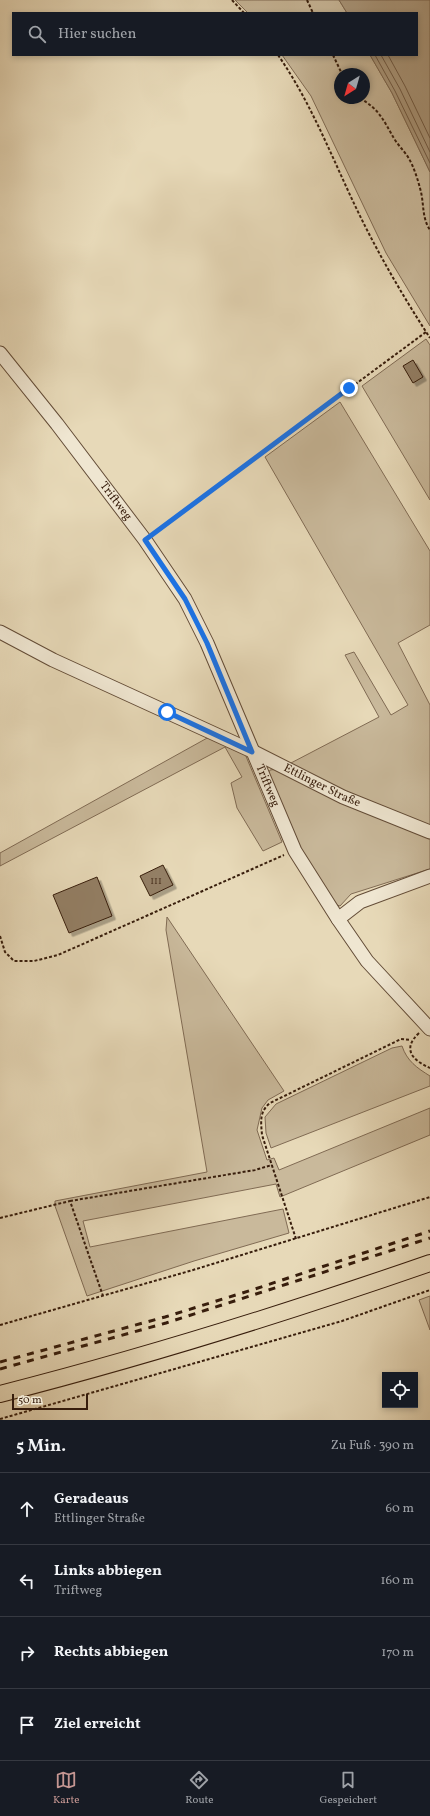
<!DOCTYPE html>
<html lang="de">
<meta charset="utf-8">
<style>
:root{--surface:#171b24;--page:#242831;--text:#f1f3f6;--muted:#9ea1a6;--line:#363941;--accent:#c59692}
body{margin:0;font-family:Vollkorn,serif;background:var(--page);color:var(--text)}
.controls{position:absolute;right:12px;bottom:12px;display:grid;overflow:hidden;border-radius:0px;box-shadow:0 2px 6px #0003}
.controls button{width:36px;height:36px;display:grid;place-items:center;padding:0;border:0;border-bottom:1px solid var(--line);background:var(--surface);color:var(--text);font:20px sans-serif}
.compass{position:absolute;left:334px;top:68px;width:36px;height:36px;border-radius:50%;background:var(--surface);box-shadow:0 2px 6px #0003;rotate:217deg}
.scale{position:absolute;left:12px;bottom:10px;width:76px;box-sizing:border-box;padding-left:4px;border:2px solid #371d0c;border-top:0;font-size:11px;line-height:14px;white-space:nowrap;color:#371d0c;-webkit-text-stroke:3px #efe6d1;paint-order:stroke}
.stop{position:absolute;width:12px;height:12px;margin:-9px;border:3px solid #1a73e8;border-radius:50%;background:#fff}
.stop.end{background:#1a73e8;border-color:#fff;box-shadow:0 1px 4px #0008}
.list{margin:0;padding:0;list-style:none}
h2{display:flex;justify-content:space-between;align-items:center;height:52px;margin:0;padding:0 16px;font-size:17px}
h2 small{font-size:13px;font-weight:400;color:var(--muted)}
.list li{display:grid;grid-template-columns:26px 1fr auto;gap:12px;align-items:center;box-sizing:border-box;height:72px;padding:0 16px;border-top:1px solid var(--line)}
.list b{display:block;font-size:15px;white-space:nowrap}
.list p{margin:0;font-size:13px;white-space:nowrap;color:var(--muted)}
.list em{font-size:13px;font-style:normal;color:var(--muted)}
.icon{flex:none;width:22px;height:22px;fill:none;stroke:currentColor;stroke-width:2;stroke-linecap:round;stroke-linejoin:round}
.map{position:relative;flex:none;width:430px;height:1420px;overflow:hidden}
.search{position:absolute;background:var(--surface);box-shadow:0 2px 6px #0003;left:12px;right:12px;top:12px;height:44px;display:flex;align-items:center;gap:10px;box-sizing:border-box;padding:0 14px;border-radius:0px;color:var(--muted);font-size:15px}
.sheet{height:340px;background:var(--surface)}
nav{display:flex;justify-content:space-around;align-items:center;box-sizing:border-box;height:56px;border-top:1px solid var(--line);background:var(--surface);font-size:11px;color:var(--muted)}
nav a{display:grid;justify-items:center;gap:2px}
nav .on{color:var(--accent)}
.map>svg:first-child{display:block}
.green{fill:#c9b99b;stroke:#806b54;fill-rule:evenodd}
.water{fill:#ab997e;stroke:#7d6750}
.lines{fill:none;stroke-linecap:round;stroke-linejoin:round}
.shore{stroke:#715b45;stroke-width:1}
.building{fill:#937f65;stroke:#371d0c;filter:url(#shadow)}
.minor-casing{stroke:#634c37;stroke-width:15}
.major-casing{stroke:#371d0c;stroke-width:18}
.path{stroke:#371d0c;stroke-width:2;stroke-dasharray:3 2;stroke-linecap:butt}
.minor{stroke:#efe6d1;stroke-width:13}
.major{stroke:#e7d9b8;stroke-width:16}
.rail{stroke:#371d0c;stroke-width:3;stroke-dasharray:7 7;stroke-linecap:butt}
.route{stroke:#1a73e8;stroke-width:5}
.labels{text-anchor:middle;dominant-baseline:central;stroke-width:3;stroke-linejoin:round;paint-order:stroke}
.number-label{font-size:10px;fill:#4e3622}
.street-label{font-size:12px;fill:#371d0c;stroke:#efe6d1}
</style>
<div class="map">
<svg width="430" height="1420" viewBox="0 0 430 1420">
<defs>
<filter id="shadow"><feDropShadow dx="3.5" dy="3.5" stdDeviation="0" flood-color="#0004"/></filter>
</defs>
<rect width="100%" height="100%" fill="#e7d9b8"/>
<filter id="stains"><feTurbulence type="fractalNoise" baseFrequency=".005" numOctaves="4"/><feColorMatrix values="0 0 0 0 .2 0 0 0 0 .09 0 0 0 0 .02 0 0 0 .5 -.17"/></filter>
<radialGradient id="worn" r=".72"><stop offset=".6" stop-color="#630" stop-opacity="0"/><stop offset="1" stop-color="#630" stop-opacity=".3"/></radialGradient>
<!-- green -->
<path class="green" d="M235 0H339L347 13H248Z
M282 55H370L392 93 430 172V326L386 253 311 96ZM340 74H364V98H340Z
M426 339 430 345V500L362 386Z
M340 402 430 551V625L398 643 430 705V869L351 894 340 906 334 904 305 859 267 776 270 770 279 769 320 782 289 764 379 717 345 655 354 652 391 715 408 705 265 457Z
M209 737 245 754 282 842 263 851 237 808 231 783 242 777 225 747 0 866V853Z
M167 917 284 1091 268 1100 262 1108 257 1130 267 1160 274 1158 279 1170 430 1108V1135L280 1197 276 1184 83 1221 90 1247 283 1209 289 1233 194 1261 87 1296 55 1206V1201L207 1172 166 930Z
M402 1046C407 1061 417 1068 430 1076V1086L271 1148 266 1133 265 1117 276 1104 392 1048Z
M430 1296V1330L419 1300Z"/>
<!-- water -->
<path class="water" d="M339 0H430V172L392 93 370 55H417V13H347Z"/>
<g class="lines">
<!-- shore -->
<path class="shore" d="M375 55 395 91 430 163
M381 55 400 89 430 152
M388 55 405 86 430 138"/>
</g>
<!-- building -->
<path class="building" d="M413 360 423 377 413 383 403 366Z
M163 865 173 885 150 896 140 876Z
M97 877 112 916 69 933 53 895Z"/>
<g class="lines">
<!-- minor casing -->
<g class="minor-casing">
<g id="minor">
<path id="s1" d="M0 353 57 424 145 540 185 599 207 643 295 851 338 919 367 961 430 1029"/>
<path id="s2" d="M0 632 53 660 252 751 343 797 430 832"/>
<path d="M338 919 360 902 430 876"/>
</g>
</g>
<!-- major casing -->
<g class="major-casing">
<path id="major" d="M0 1394C145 1357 289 1312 430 1263"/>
</g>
<!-- path -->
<path class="path" d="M232 0 244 13
M307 0 313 13
M278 55C314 107 335 166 363 222 383 262 406 301 430 338
M333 55 342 74
M360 98C381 111 383 120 395 140 399 146 404 151 408 157 414 167 418 180 421 192 424 205 422 218 430 230
M154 533 426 332
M0 936 5 952 14 961H34L58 955 284 855
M419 1033C402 1049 412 1060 430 1068
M70 1201 255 1170 272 1165
M0 1218 70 1201 103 1296
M296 1239 262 1135C261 1122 259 1112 270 1103L401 1039 411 1040
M0 1325 193 1270 430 1197
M0 1419 342 1321 430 1290"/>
<!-- minor -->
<use href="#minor" class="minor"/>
<!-- major -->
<use href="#major" class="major"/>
<!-- rail -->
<path class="rail" d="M0 1362 165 1317 255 1289 430 1231
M0 1369 166 1323 430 1238"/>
</g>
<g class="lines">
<!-- route -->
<path class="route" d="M167 712 252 752 207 643 185 599 145 540 349 388"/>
</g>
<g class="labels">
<!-- number labels -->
<g class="number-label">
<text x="156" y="881">111</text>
</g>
<!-- street labels -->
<g class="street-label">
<text stroke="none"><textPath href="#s1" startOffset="188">Triftweg</textPath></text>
<text stroke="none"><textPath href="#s1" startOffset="512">Triftweg</textPath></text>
<text stroke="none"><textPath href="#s2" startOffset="357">Ettlinger Straße</textPath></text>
</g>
</g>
<rect width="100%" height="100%" filter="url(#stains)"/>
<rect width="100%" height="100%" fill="url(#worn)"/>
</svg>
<div class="controls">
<button><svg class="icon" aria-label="locate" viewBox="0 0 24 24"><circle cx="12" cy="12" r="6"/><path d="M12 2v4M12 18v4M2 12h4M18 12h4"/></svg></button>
</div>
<svg class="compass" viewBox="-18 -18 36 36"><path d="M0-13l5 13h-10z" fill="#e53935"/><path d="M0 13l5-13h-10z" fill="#9ea1a6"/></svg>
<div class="scale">50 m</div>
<div class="stop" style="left:167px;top:712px"></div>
<div class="stop end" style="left:349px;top:388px"></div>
<div class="search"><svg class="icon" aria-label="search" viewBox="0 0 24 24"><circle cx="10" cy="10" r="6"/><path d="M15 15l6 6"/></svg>Hier suchen</div>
</div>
<section class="sheet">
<h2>5 Min.<small>Zu Fuß · 390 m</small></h2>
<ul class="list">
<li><svg class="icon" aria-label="ahead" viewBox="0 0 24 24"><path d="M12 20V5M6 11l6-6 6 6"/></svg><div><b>Geradeaus</b><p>Ettlinger Straße</p></div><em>60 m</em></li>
<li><svg class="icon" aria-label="left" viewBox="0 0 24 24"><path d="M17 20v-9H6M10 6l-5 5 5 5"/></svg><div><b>Links abbiegen</b><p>Triftweg</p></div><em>160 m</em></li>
<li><svg class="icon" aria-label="right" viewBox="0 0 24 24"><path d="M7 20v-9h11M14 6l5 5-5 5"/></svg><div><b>Rechts abbiegen</b></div><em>170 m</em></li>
<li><svg class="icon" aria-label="arrive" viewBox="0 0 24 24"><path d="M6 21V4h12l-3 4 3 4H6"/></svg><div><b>Ziel erreicht</b></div></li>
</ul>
</section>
<nav>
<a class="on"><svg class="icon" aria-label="map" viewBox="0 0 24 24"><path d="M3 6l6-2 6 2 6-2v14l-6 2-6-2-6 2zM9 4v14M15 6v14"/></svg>Karte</a>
<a><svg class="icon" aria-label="directions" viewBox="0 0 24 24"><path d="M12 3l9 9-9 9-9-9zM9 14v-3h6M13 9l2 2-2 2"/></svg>Route</a>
<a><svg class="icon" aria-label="saved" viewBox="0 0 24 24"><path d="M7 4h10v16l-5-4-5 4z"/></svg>Gespeichert</a>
</nav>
